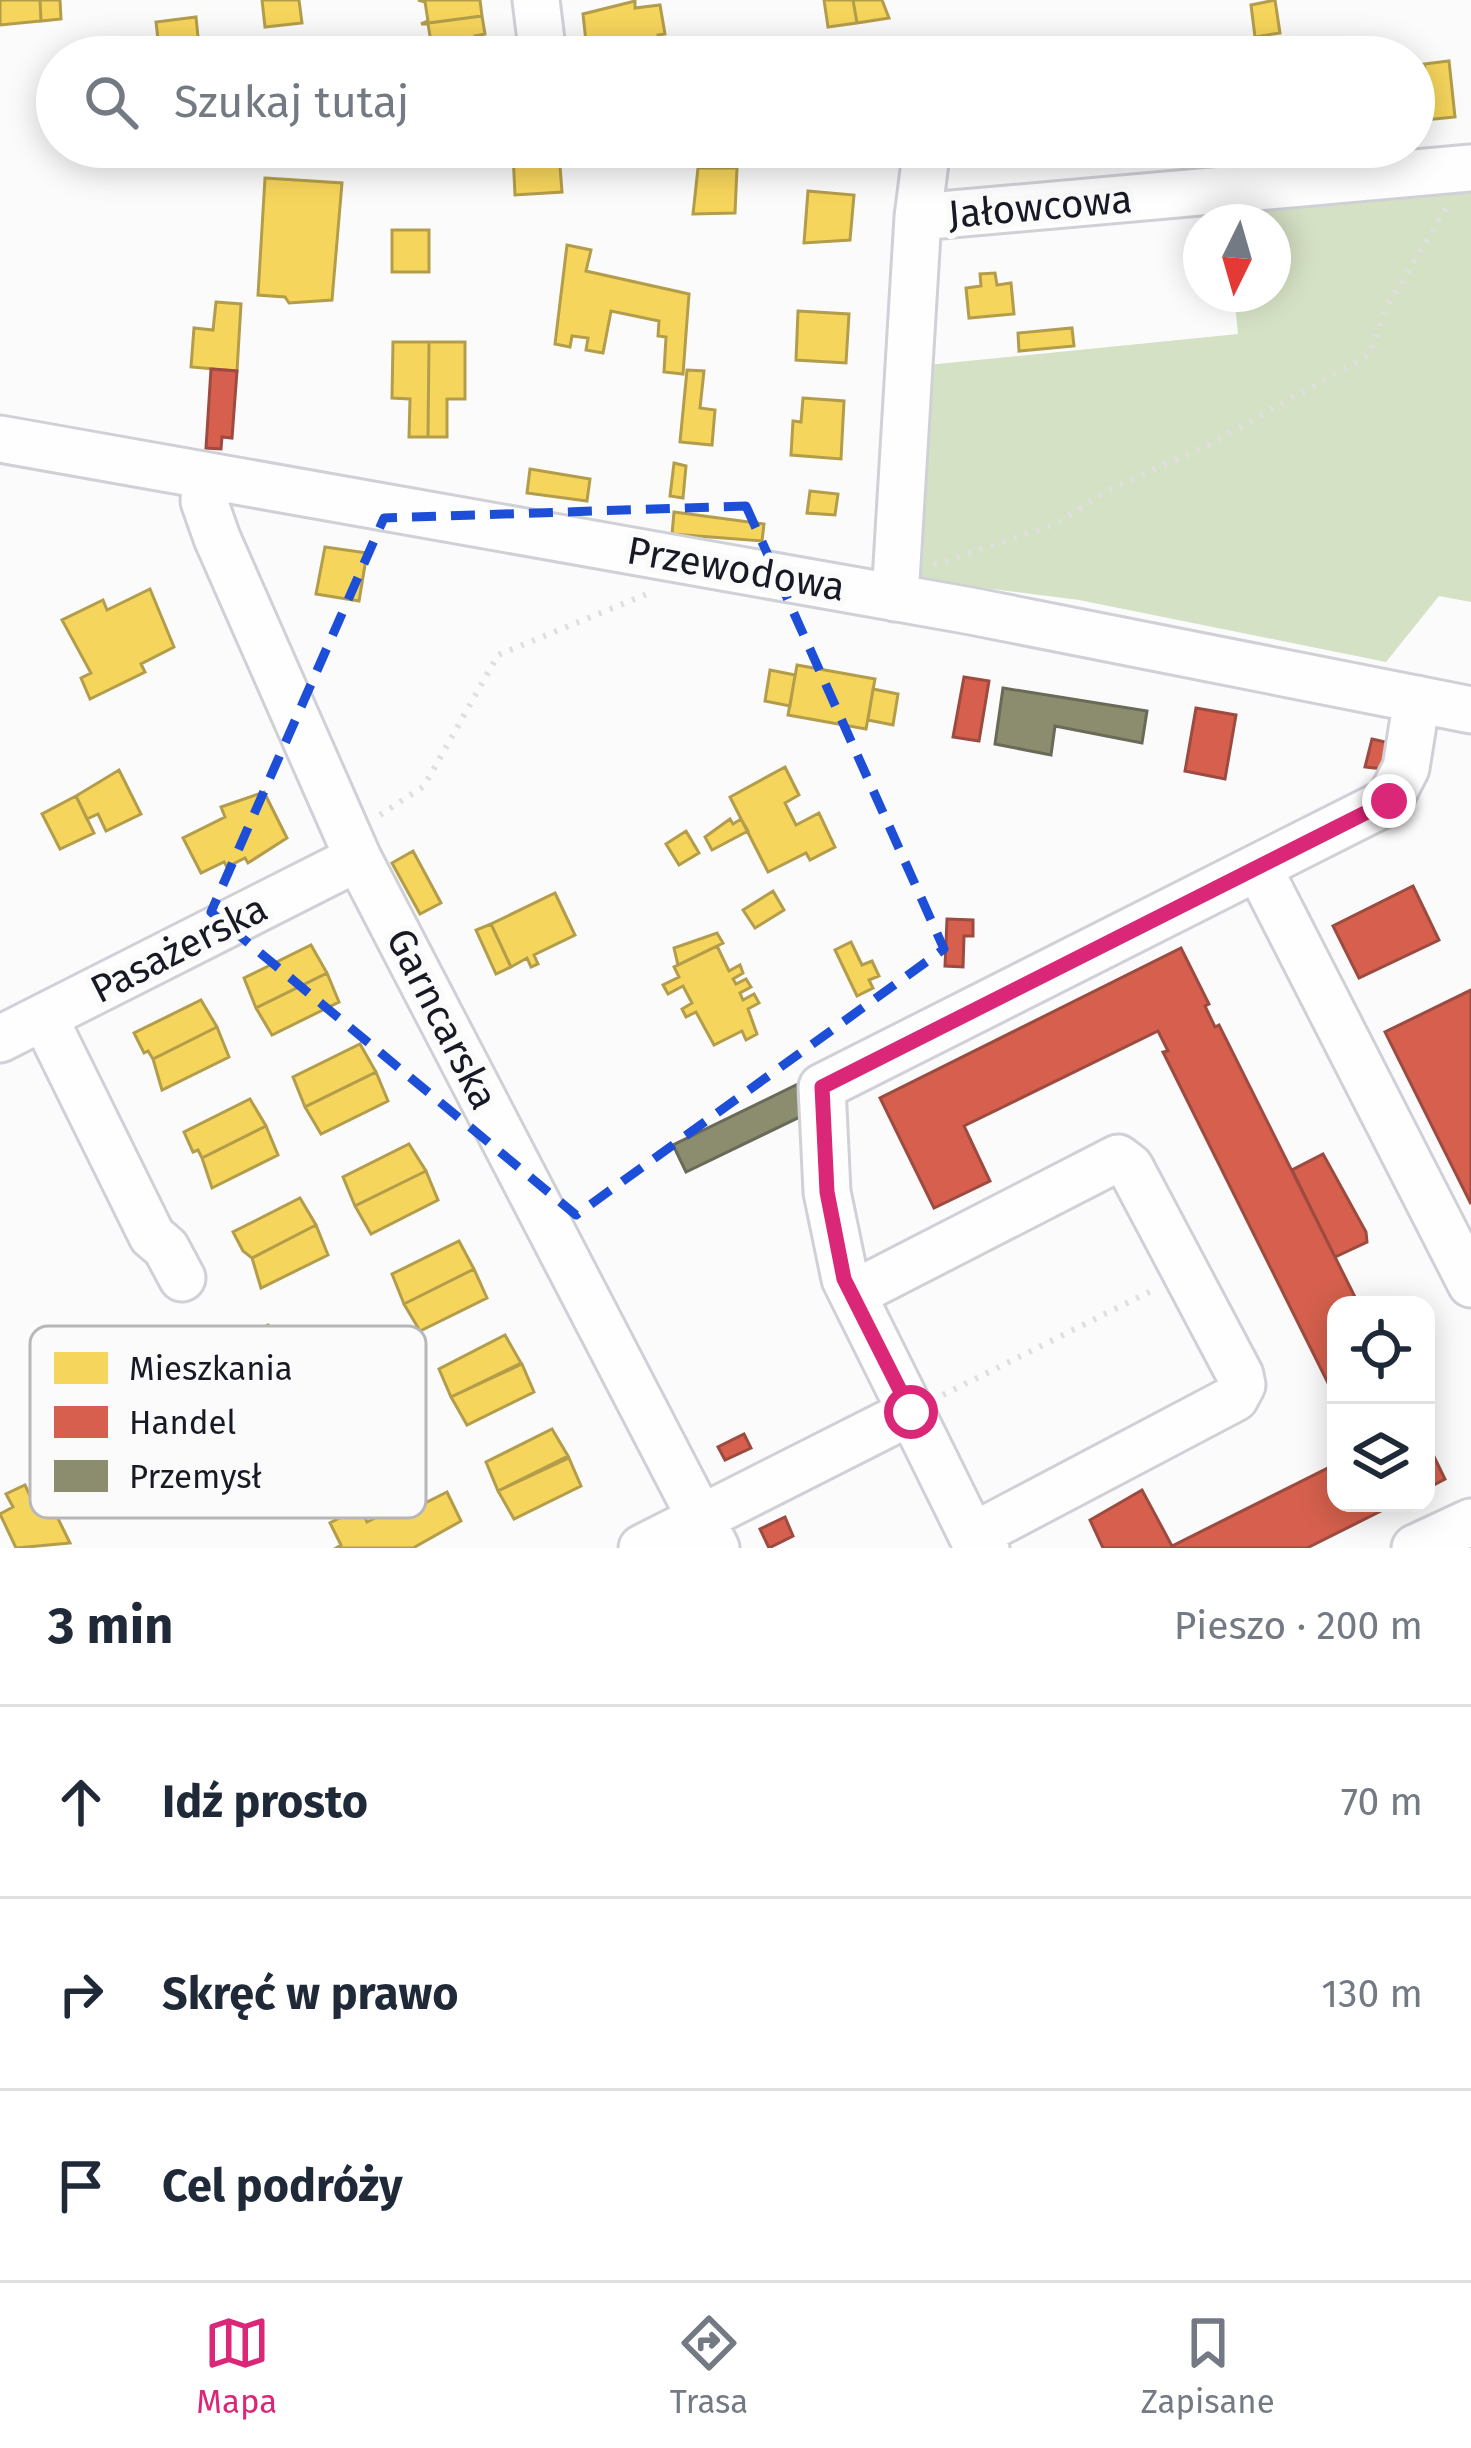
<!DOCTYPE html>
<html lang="pl">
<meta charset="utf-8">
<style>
:root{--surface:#fff;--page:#f2f2f3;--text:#1f2937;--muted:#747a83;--line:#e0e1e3;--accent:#db2777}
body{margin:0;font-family:"Fira Sans",sans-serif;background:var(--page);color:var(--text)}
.controls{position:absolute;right:36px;bottom:36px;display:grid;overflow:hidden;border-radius:24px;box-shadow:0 6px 30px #0003}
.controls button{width:108px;height:108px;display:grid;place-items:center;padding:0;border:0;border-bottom:3px solid var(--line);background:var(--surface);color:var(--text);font:60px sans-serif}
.compass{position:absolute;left:1183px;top:204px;width:108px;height:108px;border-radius:50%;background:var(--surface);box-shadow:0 6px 30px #0003;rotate:185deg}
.stop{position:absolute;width:36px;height:36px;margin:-27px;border:9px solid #db2777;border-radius:50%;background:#fff}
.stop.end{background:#db2777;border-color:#fff;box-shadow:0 3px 12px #0008}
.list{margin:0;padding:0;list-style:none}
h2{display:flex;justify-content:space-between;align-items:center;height:156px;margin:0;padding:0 48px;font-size:51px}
h2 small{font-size:39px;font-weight:400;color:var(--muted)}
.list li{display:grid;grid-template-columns:78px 1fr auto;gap:36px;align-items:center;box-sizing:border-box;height:192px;padding:0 48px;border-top:3px solid var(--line)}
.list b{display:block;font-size:45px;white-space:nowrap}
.list em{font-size:39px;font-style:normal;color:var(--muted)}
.icon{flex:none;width:66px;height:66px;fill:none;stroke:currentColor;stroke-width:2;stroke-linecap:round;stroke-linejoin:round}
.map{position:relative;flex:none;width:1471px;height:1548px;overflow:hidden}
.search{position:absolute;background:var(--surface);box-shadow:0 6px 30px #0003;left:36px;right:36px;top:36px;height:132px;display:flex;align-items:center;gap:30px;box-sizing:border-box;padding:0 42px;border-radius:66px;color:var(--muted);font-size:45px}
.sheet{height:732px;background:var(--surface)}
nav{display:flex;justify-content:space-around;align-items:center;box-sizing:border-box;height:168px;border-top:3px solid var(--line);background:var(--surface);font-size:33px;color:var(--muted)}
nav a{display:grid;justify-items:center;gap:6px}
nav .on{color:var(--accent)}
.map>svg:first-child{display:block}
.forest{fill:#d5e1c4}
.homes{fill:#f6d55c;stroke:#b39d4b;stroke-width:3}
.shops{fill:#d6604d;stroke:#9d4b41;stroke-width:3}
.industry{fill:#8c8c6e;stroke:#696a58;stroke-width:3}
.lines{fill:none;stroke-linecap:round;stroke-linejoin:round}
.minor-casing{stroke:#d0d1d7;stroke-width:51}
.path{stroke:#dfdfdf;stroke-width:6;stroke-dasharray:3 9;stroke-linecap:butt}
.minor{stroke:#fefefe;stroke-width:45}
.route{stroke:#db2777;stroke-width:15}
.marked{fill:none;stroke:#1d4ed8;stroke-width:9;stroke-dasharray:24 15;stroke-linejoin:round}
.labels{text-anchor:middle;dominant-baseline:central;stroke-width:12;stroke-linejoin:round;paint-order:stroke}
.street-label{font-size:39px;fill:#171924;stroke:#fbfbfb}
.key{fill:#fbfbfb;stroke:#b7b7ba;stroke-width:3}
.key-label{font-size:33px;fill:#171924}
</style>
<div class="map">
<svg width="1471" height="1548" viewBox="0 0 1471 1548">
<rect width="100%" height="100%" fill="#fbfbfb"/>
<!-- forest -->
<path class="forest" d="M1471 183V602L1439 596 1386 662 1079 600 906 578 917 366 1238 334 1234 294H1273V222H1227L1225 210Z"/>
<!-- homes -->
<path class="homes" d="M0 0H40L41 21 0 25Z
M40 0H60L61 19 41 21Z
M262 0H299L302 23 265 27Z
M418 0H480L482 16 421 24 428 21 425 2Z
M824 0H853L857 23 828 27Z
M853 0H882L889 18 857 23Z
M1275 0 1280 33 1255 37 1251 5Z
M635 1V8L660 5 665 34 658 35 659 42 600 49 599 41 586 42 583 14Z
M482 16 485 34 475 36 478 57H425L423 44 431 42 428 24H421Z
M196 17 200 57H160L156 22Z
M1449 61 1455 117 1414 121V80L1426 78 1424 64Z
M491 147H577L578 165 560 166 562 192 515 195 513 154 491 157Z
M698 168H737L735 213 693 214Z
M265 178 342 183 332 300 289 303 285 297 258 295Z
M808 191 854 195 850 240 804 243Z
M392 230H429V272H392Z
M567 245 591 250 586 271 689 294 683 374 664 372 666 337 658 336 659 321 611 311 603 353 586 350 588 338 572 336 570 347 555 344Z
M995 273 997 285 1011 283 1014 314 969 318 966 288 981 286 980 274Z
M216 302 241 304 237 371 191 367 194 328 213 330Z
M798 311 849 314 846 363 796 360Z
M1072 328 1074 346 1019 351 1018 333Z
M393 342H429L428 437H409L410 399 392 398Z
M429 342H465V399H447V437H428Z
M687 370 704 371 700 408 715 410 712 445 680 442Z
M803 398 844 401 841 459 791 455 793 421 801 422Z
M674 463 686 466 683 498 670 496Z
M530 469 590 479 587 501 527 493Z
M810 491 838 494 835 515 807 513Z
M674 512 764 524 762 541 672 534Z
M325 547 367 553 359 601 316 594Z
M150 589 174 647 141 664 145 672 90 699 81 678 91 673 62 620 103 600 107 610Z
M797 665 875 679 866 729 788 715Z
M770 670 795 675 790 706 765 701Z
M873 689 898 694 893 725 868 720Z
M785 767 799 795 785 803 796 825 819 813 835 847 810 860 806 853 768 872 730 797Z
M119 770 141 814 106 831 98 814 87 819 76 796Z
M264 792 287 838 248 863 245 858 227 867 224 862 201 873 183 838 225 817 221 807Z
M76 796 94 833 60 849 42 814Z
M730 819 733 824 741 819 748 831 712 850 705 837Z
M686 831 699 853 679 865 666 844Z
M413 851 441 903 420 914 392 863Z
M773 891 784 910 755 928 743 910Z
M555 893 575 935 534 955 538 964 531 967 527 958 511 967 491 924Z
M491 924 511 967 496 974 476 930Z
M717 933 723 943 678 965 674 948Z
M851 942 862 965 872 961 879 976 869 980 873 988 857 996 835 950Z
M311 945 327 973 256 1008 244 978Z
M717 946 729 971 740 965 743 973 733 979 736 984 746 979 751 987 740 993 743 1000 754 994 759 1003 748 1009 757 1034 746 1040 742 1031 714 1045 696 1012 686 1017 682 1009 692 1003 683 986 668 994 663 985 679 977 674 967Z
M327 973 339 1002 272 1035 256 1008Z
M201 1000 217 1027 153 1059 148 1051 144 1053 134 1033Z
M217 1027 229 1057 162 1090 153 1059Z
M360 1044 376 1072 305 1107 293 1077Z
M376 1072 388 1101 321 1134 305 1107Z
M250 1099 266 1126 202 1158 198 1150 193 1152 184 1132Z
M266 1126 278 1155 212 1188 202 1158Z
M409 1144 426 1171 355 1206 343 1177Z
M426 1171 438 1200 371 1234 355 1206Z
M300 1198 316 1225 252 1258 243 1251 233 1232Z
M316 1225 328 1255 261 1288 252 1258Z
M459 1241 474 1269 404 1304 392 1274Z
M474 1269 487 1298 420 1331 404 1304Z
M268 1325 283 1355 230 1382 215 1352Z
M505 1335 521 1363 451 1397 439 1369Z
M522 1364 534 1392 467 1425 451 1397Z
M552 1429 568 1456 498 1491 486 1462Z
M569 1458 581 1486 514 1519 498 1491Z
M408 1484 419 1506 447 1492 461 1521 413 1548H336L341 1545 330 1523 360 1507 367 1522 385 1513 378 1499Z
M25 1485 31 1498 45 1492 70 1543 16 1548 0 1514 13 1507 6 1494Z"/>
<!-- shops -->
<path class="shops" d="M211 369 237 371 232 438 222 437 221 449 206 448Z
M964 677 989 681 979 741 953 737Z
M1196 708 1236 715 1225 779 1185 771Z
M1372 739 1389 743 1384 769 1365 767Z
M1413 886 1439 940 1359 978 1333 926Z
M947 919 973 920V936H964L963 967 945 966Z
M1181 948 1209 1004 1205 1006 1215 1027 1219 1025 1359 1305H1336V1399L1163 1052 1168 1051 1158 1031 964 1126 990 1181 934 1208 880 1098Z
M1471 990V1204L1385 1032Z
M1323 1154 1366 1232 1367 1242 1335 1257 1292 1170Z
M744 1434 751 1448 725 1460 718 1447Z
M1426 1440 1445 1479 1426 1489Z
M1336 1464V1503H1397L1307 1548H1103L1090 1520 1142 1490 1172 1546Z
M785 1517 793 1536 769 1548 760 1529Z"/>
<!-- industry -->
<path class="industry" d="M1003 688 1147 711 1142 743 1055 726 1051 755 995 744Z
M796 1085 810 1112 686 1172 673 1145Z"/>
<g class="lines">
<!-- minor casing -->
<g class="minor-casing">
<path id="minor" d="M536 0 542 48
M918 217 927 147
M0 439 971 611 1471 710
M205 476 204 501 217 538 358 858 716 1548
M895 598 918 217 1471 168
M1258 867 1471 1284
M44 1017 152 1236 166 1248 182 1278
M0 1039 358 858
M853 1294 1118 1158 1130 1167 1240 1375 1242 1385 1235 1398 973 1536 986 1548
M911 1412 978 1548
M642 1548 911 1412 845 1279 827 1192 822 1087 1389 801 1406 768 1417 699
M1415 1548 1471 1522"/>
</g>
<!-- path -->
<path class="path" d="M934 565 1056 524 1105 492 1210 444 1369 355 1387 306 1447 207
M380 815 424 786 498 655 647 594
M943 1395 1151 1291"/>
<!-- minor -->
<use href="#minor" class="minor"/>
</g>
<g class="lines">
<!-- route -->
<path class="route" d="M911 1412 844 1279 827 1192 822 1087 1389 801"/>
</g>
<!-- marked area -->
<path class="marked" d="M746 506 944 949 576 1215 211 912 384 518Z"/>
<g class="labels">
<!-- street labels -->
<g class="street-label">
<text transform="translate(1040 207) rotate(-5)">Jałowcowa</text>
<text transform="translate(736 569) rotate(10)">Przewodowa</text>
<text transform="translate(179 949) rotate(-27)">Pasażerska</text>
<text transform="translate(442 1019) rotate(63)">Garncarska</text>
</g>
</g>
<!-- legend -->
<rect x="30" y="1326" width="396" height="192" rx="18" class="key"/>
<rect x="54" y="1352" width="54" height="32" fill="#f6d55c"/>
<rect x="54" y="1406" width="54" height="32" fill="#d6604d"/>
<rect x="54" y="1460" width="54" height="32" fill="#8c8c6e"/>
<g class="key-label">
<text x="129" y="1380">Mieszkania</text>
<text x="129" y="1434">Handel</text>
<text x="129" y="1488">Przemysł</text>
</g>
</svg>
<div class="controls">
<button><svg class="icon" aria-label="locate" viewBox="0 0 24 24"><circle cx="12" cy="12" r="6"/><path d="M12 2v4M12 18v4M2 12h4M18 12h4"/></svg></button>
<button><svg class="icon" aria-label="layers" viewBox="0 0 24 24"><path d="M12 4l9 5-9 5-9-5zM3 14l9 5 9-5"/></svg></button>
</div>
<svg class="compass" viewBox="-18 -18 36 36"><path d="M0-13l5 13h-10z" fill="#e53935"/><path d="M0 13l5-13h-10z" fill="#747a83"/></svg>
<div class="stop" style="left:911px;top:1412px"></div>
<div class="stop end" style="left:1389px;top:801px"></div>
<div class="search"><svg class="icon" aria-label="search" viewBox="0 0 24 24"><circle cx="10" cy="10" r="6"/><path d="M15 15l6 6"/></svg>Szukaj tutaj</div>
</div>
<section class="sheet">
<h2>3 min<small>Pieszo · 200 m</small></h2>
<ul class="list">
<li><svg class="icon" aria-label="ahead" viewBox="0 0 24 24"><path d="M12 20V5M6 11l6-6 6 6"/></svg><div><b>Idź prosto</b></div><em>70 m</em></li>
<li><svg class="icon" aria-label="right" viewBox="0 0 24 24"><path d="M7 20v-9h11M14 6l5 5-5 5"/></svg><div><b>Skręć w prawo</b></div><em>130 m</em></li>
<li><svg class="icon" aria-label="arrive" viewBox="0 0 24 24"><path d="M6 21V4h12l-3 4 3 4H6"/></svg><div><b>Cel podróży</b></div></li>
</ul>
</section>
<nav>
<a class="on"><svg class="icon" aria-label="map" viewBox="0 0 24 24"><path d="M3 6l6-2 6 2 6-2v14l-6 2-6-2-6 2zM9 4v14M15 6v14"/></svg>Mapa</a>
<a><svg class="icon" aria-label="directions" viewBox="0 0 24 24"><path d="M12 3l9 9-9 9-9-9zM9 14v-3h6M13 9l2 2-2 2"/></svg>Trasa</a>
<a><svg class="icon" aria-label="saved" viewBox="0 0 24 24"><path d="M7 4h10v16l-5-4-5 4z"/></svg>Zapisane</a>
</nav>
